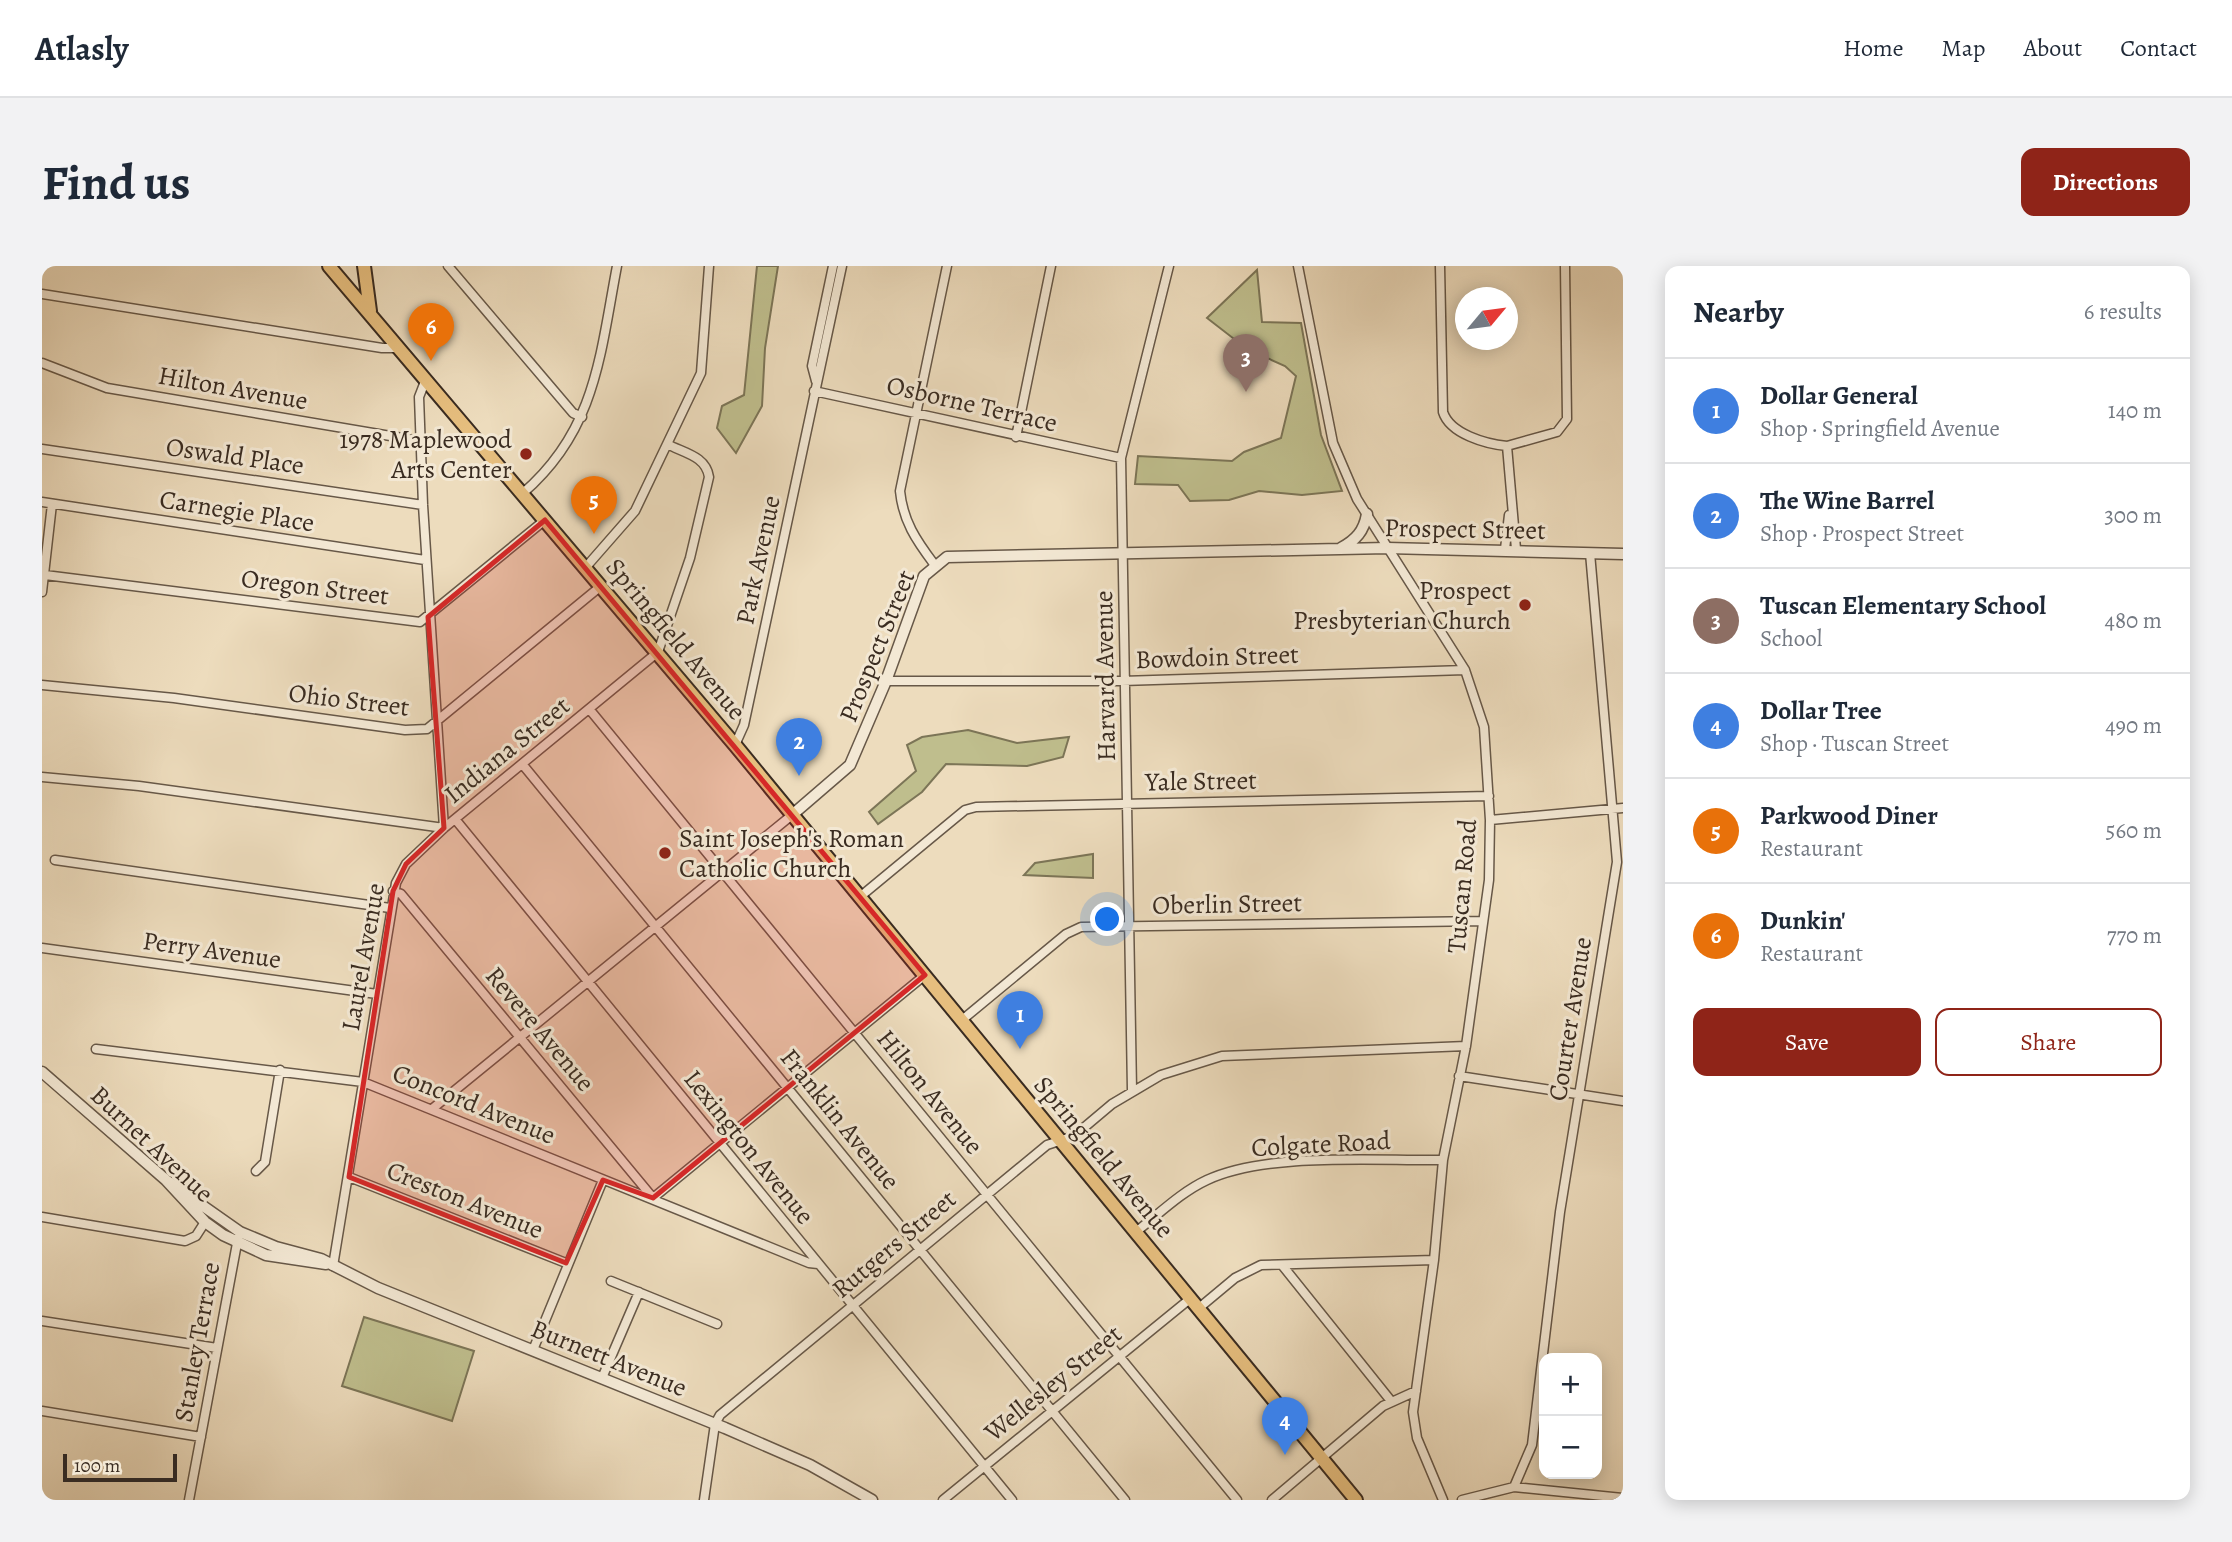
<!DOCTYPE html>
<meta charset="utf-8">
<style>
:root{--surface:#fff;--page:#f2f2f3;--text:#1f2937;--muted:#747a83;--line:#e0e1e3;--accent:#8f2418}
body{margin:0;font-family:Alegreya,serif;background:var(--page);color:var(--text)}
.controls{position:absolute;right:21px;bottom:21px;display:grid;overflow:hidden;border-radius:14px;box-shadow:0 4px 18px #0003}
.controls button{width:63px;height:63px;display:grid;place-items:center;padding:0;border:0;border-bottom:2px solid var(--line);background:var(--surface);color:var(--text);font:35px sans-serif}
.compass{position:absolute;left:1413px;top:21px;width:63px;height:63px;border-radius:50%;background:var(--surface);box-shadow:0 4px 18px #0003;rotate:61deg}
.scale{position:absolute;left:21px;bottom:18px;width:114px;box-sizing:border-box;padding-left:7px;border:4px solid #3a2c21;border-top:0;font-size:19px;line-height:24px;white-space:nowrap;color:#3a2c21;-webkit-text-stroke:5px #f3e8d4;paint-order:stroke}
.you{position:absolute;left:1066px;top:654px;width:24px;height:24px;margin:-18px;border:5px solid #fff;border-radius:50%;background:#1a73e8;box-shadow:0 0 0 10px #1a73e833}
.badge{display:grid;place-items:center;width:46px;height:46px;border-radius:50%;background:var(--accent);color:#fff;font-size:23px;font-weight:700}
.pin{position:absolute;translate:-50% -58px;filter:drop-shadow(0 2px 4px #0008)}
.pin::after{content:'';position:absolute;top:37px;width:24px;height:21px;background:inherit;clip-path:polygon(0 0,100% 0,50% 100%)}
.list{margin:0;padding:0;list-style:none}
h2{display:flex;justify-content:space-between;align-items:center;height:91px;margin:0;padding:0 28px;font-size:30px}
h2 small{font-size:23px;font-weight:400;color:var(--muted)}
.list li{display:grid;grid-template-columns:46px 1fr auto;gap:21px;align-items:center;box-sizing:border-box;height:105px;padding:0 28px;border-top:2px solid var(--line)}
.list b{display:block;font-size:26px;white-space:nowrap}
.list p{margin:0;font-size:23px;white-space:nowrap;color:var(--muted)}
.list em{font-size:23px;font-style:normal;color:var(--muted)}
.actions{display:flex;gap:14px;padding:21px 28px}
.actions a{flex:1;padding:16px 0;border:2px solid var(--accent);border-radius:14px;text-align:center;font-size:24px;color:var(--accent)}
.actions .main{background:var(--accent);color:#fff}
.map{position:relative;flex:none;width:1581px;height:1234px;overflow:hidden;border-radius:14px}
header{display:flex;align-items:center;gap:42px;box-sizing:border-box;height:98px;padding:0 35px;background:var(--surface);border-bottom:2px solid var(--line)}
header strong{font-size:33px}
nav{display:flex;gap:38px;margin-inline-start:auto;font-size:24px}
.intro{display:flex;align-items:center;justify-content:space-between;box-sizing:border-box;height:168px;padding:0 42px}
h1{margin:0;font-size:49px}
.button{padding:18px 32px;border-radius:14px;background:var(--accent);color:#fff;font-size:24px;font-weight:700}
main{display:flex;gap:42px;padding:0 42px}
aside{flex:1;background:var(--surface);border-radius:14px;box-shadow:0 4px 18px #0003}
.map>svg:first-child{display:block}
.green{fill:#bfbe8d;stroke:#7c7557;stroke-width:2}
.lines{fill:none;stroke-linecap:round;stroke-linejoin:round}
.minor-casing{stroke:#675848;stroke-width:11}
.tertiary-casing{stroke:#675848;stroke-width:13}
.primary-casing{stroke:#3a2c21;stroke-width:16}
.minor{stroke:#f3e8d4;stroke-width:8}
.tertiary{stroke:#f3e8d4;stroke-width:10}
.primary{stroke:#e6be7e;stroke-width:12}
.marked{fill:#d62828;fill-opacity:0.2;stroke:#d62828;stroke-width:5;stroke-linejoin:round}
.poi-dot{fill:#8f2418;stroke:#f3e8d4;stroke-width:2.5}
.labels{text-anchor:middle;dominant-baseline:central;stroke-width:6;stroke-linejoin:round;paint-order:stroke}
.street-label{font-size:26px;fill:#3a2c21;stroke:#f3e8d4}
.poi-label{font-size:26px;fill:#3a2c21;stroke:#f3e8d4;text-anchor:end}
</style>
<header>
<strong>Atlasly</strong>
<nav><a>Home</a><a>Map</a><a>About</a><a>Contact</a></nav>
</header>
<div class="intro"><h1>Find us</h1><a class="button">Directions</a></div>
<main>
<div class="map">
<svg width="1581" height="1234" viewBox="0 0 1581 1234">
<rect width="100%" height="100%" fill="#eddcbd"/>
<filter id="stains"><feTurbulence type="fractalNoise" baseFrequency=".00286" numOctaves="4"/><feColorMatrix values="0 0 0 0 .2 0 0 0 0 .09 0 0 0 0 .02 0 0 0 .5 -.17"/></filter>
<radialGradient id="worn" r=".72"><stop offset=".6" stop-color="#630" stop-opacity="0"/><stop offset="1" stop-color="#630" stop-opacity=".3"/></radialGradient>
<!-- green -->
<path class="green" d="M715 0H736L723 82 720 140 694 187 675 162 680 140 702 129Z
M1215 4 1220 56 1259 57 1279 169 1300 225 1260 229 1217 225 1187 234 1148 235 1136 219 1093 218 1096 190 1190 195 1202 186 1239 172 1254 110 1243 100 1205 83 1165 52Z
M926 464 975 477 1027 471 1021 491 985 500 904 498 880 526 836 558 827 546 874 505 865 479 880 471Z
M1051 588V612L982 609 993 597Z
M322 1051 432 1085 410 1155 300 1120Z"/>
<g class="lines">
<!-- minor casing -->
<g class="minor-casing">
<path id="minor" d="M406 0 531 147 540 151
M1256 0 1291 177 1315 233 1423 404 1442 461 1448 554 1447 614 1424 780 1401 894 1392 994 1371 1146 1375 1172 1401 1234
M1398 0 1401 146C1408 168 1444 178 1465 180L1474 283
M0 28 340 82H357
M0 97 65 122 378 175
M384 113 377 131 381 239 402 562
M774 115 770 100 791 0
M772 125 1079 192
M974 171 1009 0
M1465 180 1515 166 1525 153 1523 0
M0 183 381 239
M481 227C554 164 558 89 575 0
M0 236 383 294
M1463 283 1467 249
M892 298C874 274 861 255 858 225L905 0
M544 301 593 245 659 107 667 0
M3 309 378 356 503 254
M0 326 10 238
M844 415H1080L1423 404
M0 419 132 432 363 464 385 463 559 320
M548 444 1195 1234
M693 479 702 459 800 0
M481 499 1083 1234
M0 511 97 520 402 562
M413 553 970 1234
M1448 554 1581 542
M13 594 348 642
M351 625 359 628 611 932 883 709
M819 630 923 544 934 541 1447 530
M0 682 335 728
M920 754 1024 668 1039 661 1441 655
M54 783 321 816 767 997 776 998
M1417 810 1581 835
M1090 824 1079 192 1127 0
M390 843 750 549
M214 905 223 896 238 804
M307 911 524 997
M0 951 143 975 154 970 163 956
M1095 965C1117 948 1139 926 1165 914 1225 886 1333 895 1401 894
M1240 999 1349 1135
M291 1000 354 617 364 598 402 562 616 386 648 292 667 211C664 190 642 187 625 178
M569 1015 675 1058
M1157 1042 1193 1012 1219 999 1392 994
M0 1055 175 1082
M491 1084 561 914
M560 1112 597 1026
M0 1145 159 1171
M1472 1221 1490 1179 1518 946 1575 596 1548 287
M147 1234 196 972
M662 1234 673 1158 678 1149 1005 879 1032 870 1070 838 1119 809 1180 790 1424 780
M901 1234 1149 1032
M1230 1234 1341 1140 1374 1125
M1420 1234 1472 1221 1581 1232"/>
</g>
<!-- tertiary casing -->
<g class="tertiary-casing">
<path id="tertiary" d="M1299 282C1314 274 1322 265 1325 248
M750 549 808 499 844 415 882 310 905 291 1345 282 1581 288
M0 806 124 914 163 956 181 969 224 989 284 998
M124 914 198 966 234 981 279 993 336 1022 683 1162 768 1199 830 1234"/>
</g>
<!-- primary casing -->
<g class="primary-casing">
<path id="primary" d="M287 0 693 479 1314 1234
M322 0 328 45"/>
</g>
<!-- minor -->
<use href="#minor" class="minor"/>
<!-- tertiary -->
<use href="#tertiary" class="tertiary"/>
<!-- primary -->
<use href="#primary" class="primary"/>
</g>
<!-- marked area -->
<path class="marked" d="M503 254 883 709 611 932 561 914 524 997 307 911 351 625 364 598 402 562 386 351Z"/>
<!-- markers -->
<g class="poi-dot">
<circle cx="484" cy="188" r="7"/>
<circle cx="1483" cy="339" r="7"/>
<circle cx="623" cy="587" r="7"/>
</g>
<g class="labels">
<!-- street labels -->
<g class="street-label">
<text transform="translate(191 122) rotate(10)">Hilton Avenue</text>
<text transform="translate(930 138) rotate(13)">Osborne Terrace</text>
<text transform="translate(193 190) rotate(8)">Oswald Place</text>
<text transform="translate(195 245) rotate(9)">Carnegie Place</text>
<text transform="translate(1423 263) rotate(1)">Prospect Street</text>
<text transform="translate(716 294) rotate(-78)">Park Avenue</text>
<text transform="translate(273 321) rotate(7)">Oregon Street</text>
<text transform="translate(634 373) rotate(50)">Springfield Avenue</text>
<text transform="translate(835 380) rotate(-68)">Prospect Street</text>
<text transform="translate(1175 391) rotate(-2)">Bowdoin Street</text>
<text transform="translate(1063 410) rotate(-91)">Harvard Avenue</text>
<text transform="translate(307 434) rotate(7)">Ohio Street</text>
<text transform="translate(465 484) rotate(-39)">Indiana Street</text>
<text transform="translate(1159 515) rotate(-1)">Yale Street</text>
<text transform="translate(1420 620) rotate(-85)">Tuscan Road</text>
<text transform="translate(1185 638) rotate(-1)">Oberlin Street</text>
<text transform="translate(170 684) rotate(8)">Perry Avenue</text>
<text transform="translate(321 691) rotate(-80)">Laurel Avenue</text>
<text transform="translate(1528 753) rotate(-81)">Courter Avenue</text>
<text transform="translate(498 763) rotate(50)">Revere Avenue</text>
<text transform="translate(888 826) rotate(51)">Hilton Avenue</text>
<text transform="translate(432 838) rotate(22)">Concord Avenue</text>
<text transform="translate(798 853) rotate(51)">Franklin Avenue</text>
<text transform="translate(110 878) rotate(43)">Burnet Avenue</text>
<text transform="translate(1279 878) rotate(-3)">Colgate Road</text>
<text transform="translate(707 881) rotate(51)">Lexington Avenue</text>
<text transform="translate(1062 891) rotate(50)">Springfield Avenue</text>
<text transform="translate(423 934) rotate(22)">Creston Avenue</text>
<text transform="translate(852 978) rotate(-40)">Rutgers Street</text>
<text transform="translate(155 1076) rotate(-80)">Stanley Terrace</text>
<text transform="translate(567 1092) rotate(22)">Burnett Avenue</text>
<text transform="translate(1011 1117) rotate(-39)">Wellesley Street</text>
</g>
<!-- poi labels -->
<g class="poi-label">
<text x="470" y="173">1978 Maplewood<tspan x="470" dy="30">Arts Center</tspan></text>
<text x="1469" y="324">Prospect<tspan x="1469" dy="30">Presbyterian Church</tspan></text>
<text x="637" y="572" text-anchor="start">Saint Joseph's Roman<tspan x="637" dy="30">Catholic Church</tspan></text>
</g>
</g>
<rect width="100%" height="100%" filter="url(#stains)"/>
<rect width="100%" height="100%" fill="url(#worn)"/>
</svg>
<div class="controls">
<button>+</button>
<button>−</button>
</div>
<svg class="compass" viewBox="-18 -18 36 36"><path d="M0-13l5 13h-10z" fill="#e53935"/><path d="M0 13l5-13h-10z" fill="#747a83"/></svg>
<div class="scale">100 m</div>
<div class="you"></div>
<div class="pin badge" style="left:978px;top:783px;background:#3f7fe0">1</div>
<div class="pin badge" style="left:757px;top:510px;background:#3f7fe0">2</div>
<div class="pin badge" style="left:1204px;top:126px;background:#8d6e63">3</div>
<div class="pin badge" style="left:1243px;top:1189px;background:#3f7fe0">4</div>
<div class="pin badge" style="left:552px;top:268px;background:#e8710a">5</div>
<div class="pin badge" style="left:389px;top:95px;background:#e8710a">6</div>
</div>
<aside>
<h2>Nearby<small>6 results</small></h2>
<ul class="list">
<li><span class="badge" style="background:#3f7fe0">1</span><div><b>Dollar General</b><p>Shop · Springfield Avenue</p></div><em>140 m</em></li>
<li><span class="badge" style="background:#3f7fe0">2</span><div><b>The Wine Barrel</b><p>Shop · Prospect Street</p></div><em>300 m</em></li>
<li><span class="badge" style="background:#8d6e63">3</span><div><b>Tuscan Elementary School</b><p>School</p></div><em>480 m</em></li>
<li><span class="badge" style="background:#3f7fe0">4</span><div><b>Dollar Tree</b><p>Shop · Tuscan Street</p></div><em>490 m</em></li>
<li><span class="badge" style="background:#e8710a">5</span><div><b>Parkwood Diner</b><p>Restaurant</p></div><em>560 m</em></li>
<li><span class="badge" style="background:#e8710a">6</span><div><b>Dunkin'</b><p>Restaurant</p></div><em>770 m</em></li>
</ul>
<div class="actions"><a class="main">Save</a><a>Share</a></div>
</aside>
</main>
